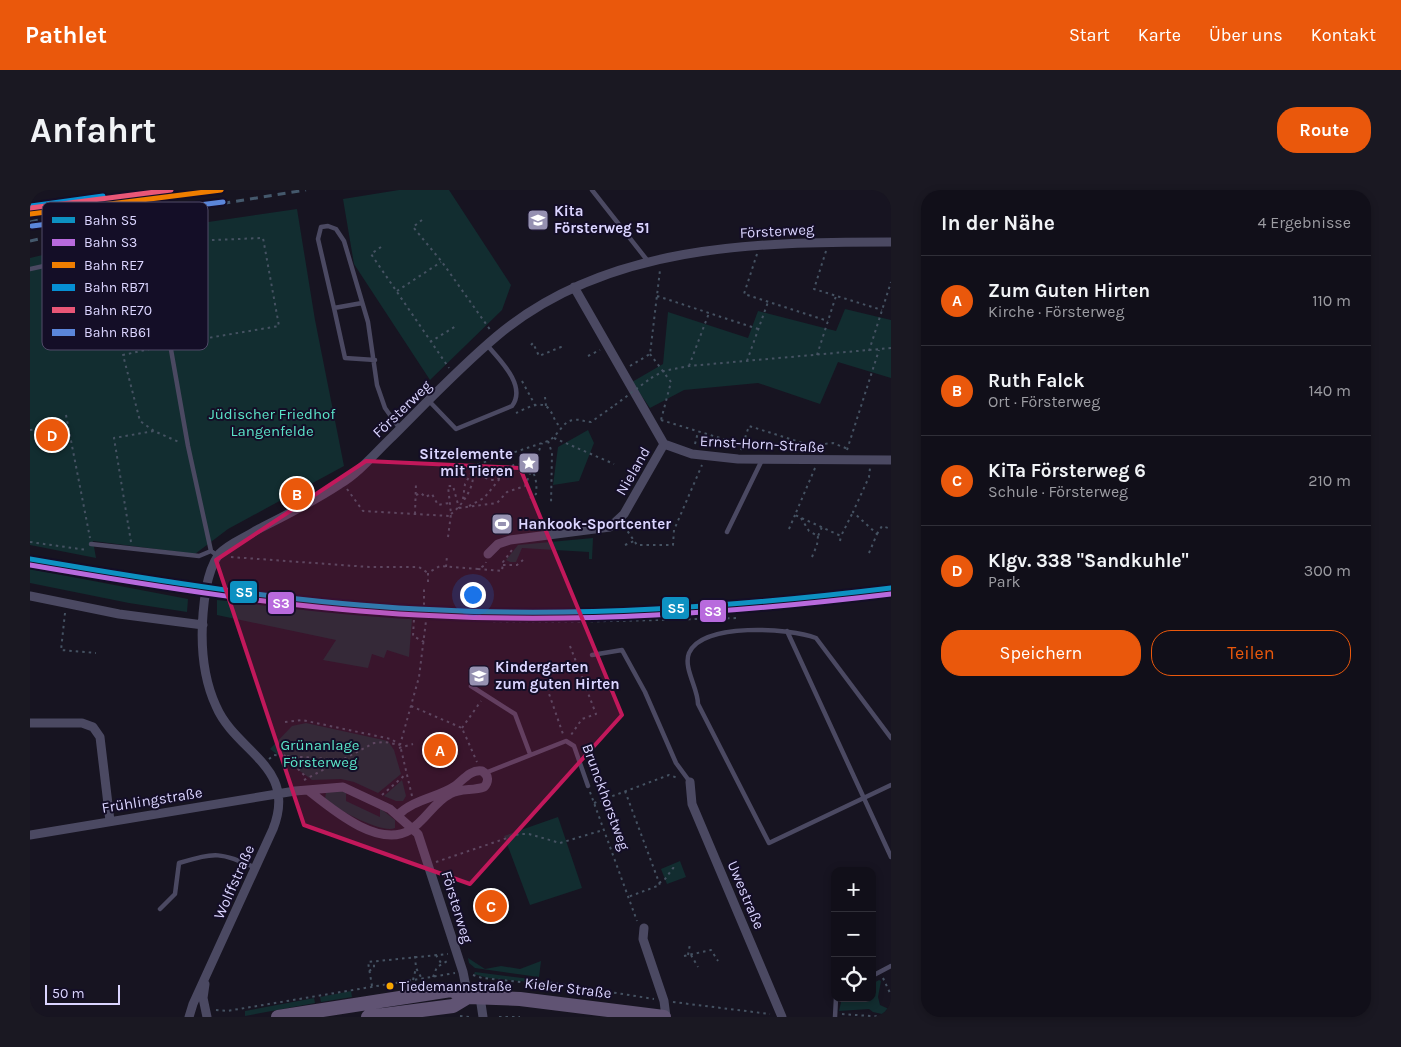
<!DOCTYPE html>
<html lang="de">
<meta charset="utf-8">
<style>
:root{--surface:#110f19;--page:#1a1822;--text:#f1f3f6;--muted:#9c9ca2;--line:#302f38;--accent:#ea580c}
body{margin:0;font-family:Karla,sans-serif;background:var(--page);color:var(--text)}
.controls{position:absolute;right:15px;bottom:15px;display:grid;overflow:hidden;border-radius:10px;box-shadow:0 2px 8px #0003}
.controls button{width:45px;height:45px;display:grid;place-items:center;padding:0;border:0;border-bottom:1px solid var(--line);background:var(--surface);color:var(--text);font:25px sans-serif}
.scale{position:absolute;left:15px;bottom:12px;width:75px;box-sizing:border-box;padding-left:5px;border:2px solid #dbd5ff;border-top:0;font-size:14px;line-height:18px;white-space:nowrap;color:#dbd5ff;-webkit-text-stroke:4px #140e27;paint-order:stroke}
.you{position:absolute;left:442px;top:404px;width:18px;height:18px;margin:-12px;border:4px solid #fff;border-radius:50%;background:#1a73e8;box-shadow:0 0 0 8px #1a73e833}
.badge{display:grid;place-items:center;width:32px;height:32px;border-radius:50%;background:var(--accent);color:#fff;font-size:16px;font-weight:700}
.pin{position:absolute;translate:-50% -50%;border:2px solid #fff;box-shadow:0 1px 5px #0006}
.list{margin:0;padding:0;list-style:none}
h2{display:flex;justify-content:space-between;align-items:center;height:65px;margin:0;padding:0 20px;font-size:21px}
h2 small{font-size:16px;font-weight:400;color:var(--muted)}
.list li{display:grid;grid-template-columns:32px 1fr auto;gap:15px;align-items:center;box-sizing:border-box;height:90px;padding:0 20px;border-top:1px solid var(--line)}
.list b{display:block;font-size:19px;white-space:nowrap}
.list p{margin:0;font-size:16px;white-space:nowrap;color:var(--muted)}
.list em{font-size:16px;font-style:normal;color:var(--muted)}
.actions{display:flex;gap:10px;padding:15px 20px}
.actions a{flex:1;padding:11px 0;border:1px solid var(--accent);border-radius:20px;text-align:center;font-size:18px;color:var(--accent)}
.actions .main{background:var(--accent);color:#fff}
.icon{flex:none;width:28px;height:28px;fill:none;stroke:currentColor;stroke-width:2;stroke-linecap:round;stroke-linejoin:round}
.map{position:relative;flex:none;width:861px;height:827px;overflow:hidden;border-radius:20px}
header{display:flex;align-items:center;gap:30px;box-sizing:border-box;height:70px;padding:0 25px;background:var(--accent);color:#fff}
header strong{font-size:24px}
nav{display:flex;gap:28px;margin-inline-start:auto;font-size:18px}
.intro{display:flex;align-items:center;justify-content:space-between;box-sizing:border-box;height:120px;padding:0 30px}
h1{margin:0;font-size:35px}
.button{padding:12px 22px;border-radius:20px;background:var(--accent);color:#fff;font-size:18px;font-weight:700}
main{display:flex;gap:30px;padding:0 30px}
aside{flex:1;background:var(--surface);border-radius:20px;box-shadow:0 2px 8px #0003}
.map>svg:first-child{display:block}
.green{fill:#122d30}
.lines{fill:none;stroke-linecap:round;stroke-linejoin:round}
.path{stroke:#455262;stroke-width:2;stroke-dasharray:2.5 4;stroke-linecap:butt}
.lane{stroke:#4b4962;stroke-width:4.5}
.street{stroke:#4b4962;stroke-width:9}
.primary{stroke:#605373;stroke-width:14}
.rail{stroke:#44586c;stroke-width:3;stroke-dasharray:8 6;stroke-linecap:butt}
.path-bridge{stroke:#455262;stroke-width:2;stroke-dasharray:2.5 4;stroke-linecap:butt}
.rail-1-casing{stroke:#140e27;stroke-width:9}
.rail-2-casing{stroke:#140e27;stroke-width:9}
.rail-3-casing{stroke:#140e27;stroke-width:9}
.rail-4-casing{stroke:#140e27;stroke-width:9}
.rail-5-casing{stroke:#140e27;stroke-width:9}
.rail-6-casing{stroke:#140e27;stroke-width:9}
.rail-1{stroke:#0d91c2;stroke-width:5}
.rail-2{stroke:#b86add;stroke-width:5}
.rail-3{stroke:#ef7d00;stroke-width:5}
.rail-4{stroke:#068fd4;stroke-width:5}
.rail-5{stroke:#e95677;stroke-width:5}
.rail-6{stroke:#5b86da;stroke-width:5}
.marked{fill:#c2185b;fill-opacity:0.2;stroke:#c2185b;stroke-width:4;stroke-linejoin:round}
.bus-dot{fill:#f7a600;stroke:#140e27;stroke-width:2}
.labels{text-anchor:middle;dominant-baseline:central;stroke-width:4;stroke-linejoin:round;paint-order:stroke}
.bus-label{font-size:14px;fill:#dbd5ff;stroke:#140e27;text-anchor:start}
.poi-label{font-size:15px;font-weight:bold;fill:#dbd5ff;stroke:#140e27;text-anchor:start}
.street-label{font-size:15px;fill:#dbd5ff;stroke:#140e27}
.park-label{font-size:15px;fill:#5be5c9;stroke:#140e27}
.key{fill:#140e27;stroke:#504a68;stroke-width:1}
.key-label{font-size:14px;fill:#dbd5ff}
.line-badge{stroke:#140e27;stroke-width:2}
.badge-label{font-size:14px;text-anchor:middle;font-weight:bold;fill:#fff}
</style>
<header>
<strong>Pathlet</strong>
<nav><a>Start</a><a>Karte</a><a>Über uns</a><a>Kontakt</a></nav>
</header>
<div class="intro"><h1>Anfahrt</h1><a class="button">Route</a></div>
<main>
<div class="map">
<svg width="861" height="827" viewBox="0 0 861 827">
<rect width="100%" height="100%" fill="#171421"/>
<!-- green -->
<path class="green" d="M369 0H419L481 95 472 120 400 190 324 74 313 9Z
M267 19 285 130 314 276 198 339 165 364 63 351 66 368 0 355V68L110 42Z
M815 119 861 130V188L808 172 790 214 728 193 654 200 620 218 602 192 633 174 638 122 718 148 728 121 806 141Z
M558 240 564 253 549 291 523 295 528 257Z
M563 348 562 369H559V362L492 358 486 372H480L476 370 488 355Z
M0 379 158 409 157 422 99 413 0 393Z
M187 410 382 429 379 467 357 460 354 468 342 464 338 478 293 470 306 450 187 425Z
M276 533 358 551 364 560 371 584 348 603 324 592 311 589 282 590 240 559 262 536Z
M372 590 376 606 373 611H366L354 606Z
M306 600 316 602V611L350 627V618L365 630V638C352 644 306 619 295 609L296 602Z
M528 627 552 698 500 715 474 646Z
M650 671 656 687 637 694 631 679Z
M438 768 455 779 471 776 490 779 511 771 509 787 445 778 439 773Z
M445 782 509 790 510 793 458 788 444 784Z
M849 790 851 791 848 807 850 815 861 820V826L843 822 839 819 809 821 812 808H842V794Z
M321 801 322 807 291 812 290 807Z
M284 808 285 813 215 826V821Z"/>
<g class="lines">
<!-- path -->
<path class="path" d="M392 30 383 37 412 72 461 141
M130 52 233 48 249 136 148 153
M351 57 341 64 419 178
M796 61 784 99 852 120
M727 64 714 104 798 131
M367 101 411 72
M627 106 728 139
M400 152 426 136
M501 155 503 153 509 166 531 157 530 154
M133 156 93 165 110 231 124 241 151 253
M839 161 861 92
M620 164 641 192 631 230
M787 165 806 106
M558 166 570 160
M717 171 738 112
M600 176 620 164 630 80
M659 176 679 123
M621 188 634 181 659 176 861 158
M492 191 505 215
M515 207 516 216
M486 223C495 219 511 209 519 219 524 225 524 232 530 236
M36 225 60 348
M631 230 713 255
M0 240 38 235
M524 248 584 274
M518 251 522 263 521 315
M665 254 668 242
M792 259 794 254 803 253 818 259
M711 260 719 236 792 259
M817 260 849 160
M753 261 757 249
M785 278 765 325 811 346 823 322
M317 299 333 321 420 326
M386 305 391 303 395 307 402 304 408 315 419 313
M433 309 435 294 443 280C449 284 456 290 464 290 473 289 476 278 484 275 503 270 508 289 506 304L500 308
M439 316 454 308 472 286
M429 318 467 313 477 302 495 296 512 253
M385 324 386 293
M421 324C430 317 438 306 442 294 444 287 441 281 446 275L518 251C529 246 532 230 545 230 551 229 555 232 561 232L585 215
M771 328 779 341 788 346 792 337
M594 336 607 355H643L644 340 672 275
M759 339 765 325
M847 344 852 336 861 339
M418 347 421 324 418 296H423L429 318
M810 351 811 346
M0 352 57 360
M101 352 84 248 124 241
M595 355 604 351
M839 363 847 344 823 322 839 287 840 278
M201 367 339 377H389L398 383
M782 367 787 355 788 346
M473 375H487L493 370
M416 377 417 366
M448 379 472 381 473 372 482 360
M398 392V383L410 376 448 379 455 375 456 372
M394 415V399
M446 417V400
M35 423 31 460 66 463
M394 452 383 446 384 429 388 425C411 426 433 430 456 431 540 433 625 430 709 428
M540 456 566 524 552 529 541 545
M517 498 533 544
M381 516 432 538 434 543
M255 532 272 530 361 549 369 554
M432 538 451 511
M436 547 447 572
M369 558 383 554
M254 565 277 588
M239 569 244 565 313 570
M274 590 344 553 355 552 370 555
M595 601 630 695 598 707
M560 602 607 731
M352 605 376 584
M382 606 370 555 389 487 396 431
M564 613 639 585 648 588
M406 672 489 644H499L530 653 573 640
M629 693 635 689 643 678 648 679
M406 765 411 773
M658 765 660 754
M661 765 668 777
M385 766 386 778 392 789
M654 766 681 760 688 771
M339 781 344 778V772
M443 785 452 788 510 794 517 792 624 809
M403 787 407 777 419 770
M853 788 860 803
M383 790 386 778
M342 796 338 772 418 764
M643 812 740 824
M186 820 197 821 425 783
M812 824 854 827
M430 826 440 827
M469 827H490"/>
<!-- lane -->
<path class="lane" d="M562 0 617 70
M0 79 122 52 158 256 181 361 188 366
M332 113 304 118 288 49 291 37 298 36 306 39 314 51 338 132 347 195 355 218 370 239
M304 118 315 168 345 170
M399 211 426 239 482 216C497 196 470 170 457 155
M697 342 732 270
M61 354 169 366 181 361
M757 441 861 667
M562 465 592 460 615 502 646 573 660 592
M441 496 485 524 500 564
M861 548 786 448C760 438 672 432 659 463 653 478 668 498 668 514L739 653 861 595
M455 583 536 551 544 556 558 596
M130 719 145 704 149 673C187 662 189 662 226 678
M842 786 861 776
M805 827 806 808"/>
<!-- street -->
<path class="street" d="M544 97 634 254 662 264 708 269 861 270
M458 364 468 354 480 350 580 337 594 324 634 254
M0 406 89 424 173 435
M0 533H52L63 537 70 547 80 631
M660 592 662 614 752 827
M279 601C303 620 349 659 380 640 396 630 404 612 420 604 430 598 443 601 454 597 459 592 459 585 452 581 441 579 433 590 425 596 407 608 384 609 368 625
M0 645 265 601 313 597 360 619 388 644 433 782 438 807
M614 738 613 749 634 811 636 827
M175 794 173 808 177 827
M450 807 453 827
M159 827 163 814 243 639C268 576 206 563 186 516 170 481 170 437 176 399 178 388 182 374 189 364 198 354 214 348 225 341 254 326 283 312 310 294 330 282 345 263 362 247 396 213 430 177 467 146 576 54 725 52 861 52"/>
<!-- primary -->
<path class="primary" d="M248 827 421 800 438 807 490 809 634 827
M338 827 423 816 438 807"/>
<!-- rail -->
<path class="rail" d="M0 32 100 10
M0 51 115 26 276 0"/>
<!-- path-bridge -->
<path class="path-bridge" d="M585 215 621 188"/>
<!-- rail-1 casing -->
<g class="rail-1-casing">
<path id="rail-1" d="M0 369C128 391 258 412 388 419 546 428 704 417 861 398"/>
</g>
<!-- rail-2 casing -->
<g class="rail-2-casing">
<path id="rail-2" d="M0 375C128 397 258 418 388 425 546 434 704 423 861 404"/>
</g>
<!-- rail-3 casing -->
<g class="rail-3-casing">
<path id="rail-3" d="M0 24 191 0"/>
</g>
<!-- rail-4 casing -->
<g class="rail-4-casing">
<path id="rail-4" d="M1 16 73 6"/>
</g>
<!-- rail-5 casing -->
<g class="rail-5-casing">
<path id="rail-5" d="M0 18 141 0"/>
</g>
<!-- rail-6 casing -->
<g class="rail-6-casing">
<path id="rail-6" d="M2 36 193 12"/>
</g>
<!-- rail-1 -->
<use href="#rail-1" class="rail-1"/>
<!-- rail-2 -->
<use href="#rail-2" class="rail-2"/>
<!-- rail-3 -->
<use href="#rail-3" class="rail-3"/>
<!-- rail-4 -->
<use href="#rail-4" class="rail-4"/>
<!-- rail-5 -->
<use href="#rail-5" class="rail-5"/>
<!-- rail-6 -->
<use href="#rail-6" class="rail-6"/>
</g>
<!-- marked area -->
<path class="marked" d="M336 271 490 278 592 525 440 694 274 635 186 370Z"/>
<!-- icons -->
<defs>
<g id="school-square" transform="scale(1.125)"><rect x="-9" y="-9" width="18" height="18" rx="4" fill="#9691b1" stroke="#140e27"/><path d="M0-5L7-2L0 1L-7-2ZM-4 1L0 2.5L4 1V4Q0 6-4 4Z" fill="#fff"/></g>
<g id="sight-square" transform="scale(1.125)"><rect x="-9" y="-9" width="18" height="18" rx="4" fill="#9691b1" stroke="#140e27"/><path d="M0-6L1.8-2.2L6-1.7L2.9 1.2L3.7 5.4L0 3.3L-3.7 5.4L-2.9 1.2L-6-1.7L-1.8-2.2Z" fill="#fff"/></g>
<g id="stadium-square" transform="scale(1.125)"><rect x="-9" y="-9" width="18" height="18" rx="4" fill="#9691b1" stroke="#140e27"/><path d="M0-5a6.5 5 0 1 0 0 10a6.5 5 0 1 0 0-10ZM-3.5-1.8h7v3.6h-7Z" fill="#fff"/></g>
</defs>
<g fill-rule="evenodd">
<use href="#school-square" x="508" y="30"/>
<use href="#sight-square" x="499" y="273"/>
<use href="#stadium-square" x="472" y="334"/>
<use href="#school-square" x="449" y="486"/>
</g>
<!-- markers -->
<circle class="bus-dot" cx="360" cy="796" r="4.5"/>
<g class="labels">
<!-- bus labels -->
<g class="bus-label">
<text x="369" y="796">Tiedemannstraße</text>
</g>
<!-- poi labels -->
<g class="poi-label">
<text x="524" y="21">Kita<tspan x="524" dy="17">Försterweg 51</tspan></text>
<text x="483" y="264" text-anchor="end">Sitzelemente<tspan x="483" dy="17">mit Tieren</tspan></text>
<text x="488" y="334">Hankook-Sportcenter</text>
<text x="465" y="477">Kindergarten<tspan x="465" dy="17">zum guten Hirten</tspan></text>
</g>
<!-- street labels -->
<g class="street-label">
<text transform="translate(747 41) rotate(-3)">Försterweg</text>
<text transform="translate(372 219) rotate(-44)">Försterweg</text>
<text transform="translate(732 254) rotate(3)">Ernst-Horn-Straße</text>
<text transform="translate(603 281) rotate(-60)">Nieland</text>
<text transform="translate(576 607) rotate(70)">Brunckhorstweg</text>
<text transform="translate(122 610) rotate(-9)">Frühlingstraße</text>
<text transform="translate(204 692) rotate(-66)">Wolffstraße</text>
<text transform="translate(716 705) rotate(67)">Uwestraße</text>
<text transform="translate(427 717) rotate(73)">Försterweg</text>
<text transform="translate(538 798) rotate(7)">Kieler Straße</text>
</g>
<!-- park labels -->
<g class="park-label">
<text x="242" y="224">Jüdischer Friedhof<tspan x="242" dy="17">Langenfelde</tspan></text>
<text x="290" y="555">Grünanlage<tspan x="290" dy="17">Försterweg</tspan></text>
</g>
</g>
<!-- legend -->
<rect x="12" y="12" width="166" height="148" rx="8" class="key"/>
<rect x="22" y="27" width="23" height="6" fill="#0d91c2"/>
<rect x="22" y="49" width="23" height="7" fill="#b86add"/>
<rect x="22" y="72" width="23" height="6" fill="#ef7d00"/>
<rect x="22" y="94" width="23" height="7" fill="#068fd4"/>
<rect x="22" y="117" width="23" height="6" fill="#e95677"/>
<rect x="22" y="139" width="23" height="7" fill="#5b86da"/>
<g class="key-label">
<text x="54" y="35">Bahn S5</text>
<text x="54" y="57">Bahn S3</text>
<text x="54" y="80">Bahn RE7</text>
<text x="54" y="102">Bahn RB71</text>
<text x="54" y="125">Bahn RE70</text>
<text x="54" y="147">Bahn RB61</text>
</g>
<g class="line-badge">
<rect x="199" y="390" width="29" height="24" rx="5" fill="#0d91c2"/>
<rect x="237" y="401" width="28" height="24" rx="5" fill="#b86add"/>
<rect x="631" y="406" width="29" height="24" rx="5" fill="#0d91c2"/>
<rect x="669" y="409" width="28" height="24" rx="5" fill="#b86add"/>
</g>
<g class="badge-label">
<text x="214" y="407">S5</text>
<text x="251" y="418">S3</text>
<text x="646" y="423">S5</text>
<text x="683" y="426">S3</text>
</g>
</svg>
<div class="controls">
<button>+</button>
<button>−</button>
<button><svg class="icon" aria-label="locate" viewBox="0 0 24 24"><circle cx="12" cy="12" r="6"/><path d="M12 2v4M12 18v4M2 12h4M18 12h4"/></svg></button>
</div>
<div class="scale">50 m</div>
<div class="you"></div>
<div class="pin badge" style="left:410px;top:560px">A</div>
<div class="pin badge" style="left:267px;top:304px">B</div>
<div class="pin badge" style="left:461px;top:716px">C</div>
<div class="pin badge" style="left:22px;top:245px">D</div>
</div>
<aside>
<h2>In der Nähe<small>4 Ergebnisse</small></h2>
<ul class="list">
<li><span class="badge">A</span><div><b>Zum Guten Hirten</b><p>Kirche · Försterweg</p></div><em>110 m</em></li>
<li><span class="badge">B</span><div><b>Ruth Falck</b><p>Ort · Försterweg</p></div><em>140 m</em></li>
<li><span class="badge">C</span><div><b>KiTa Försterweg 6</b><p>Schule · Försterweg</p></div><em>210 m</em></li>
<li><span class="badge">D</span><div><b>Klgv. 338 &quot;Sandkuhle&quot;</b><p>Park</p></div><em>300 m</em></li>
</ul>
<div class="actions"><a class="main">Speichern</a><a>Teilen</a></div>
</aside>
</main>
